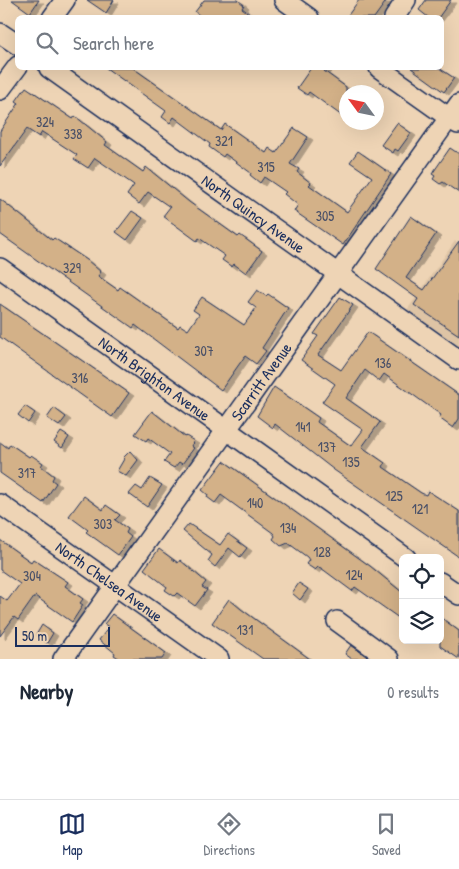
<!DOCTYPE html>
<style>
:root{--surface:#fff;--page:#f6f6f7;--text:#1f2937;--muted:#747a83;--line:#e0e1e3;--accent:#1b2f5e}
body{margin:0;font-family:"Patrick Hand",sans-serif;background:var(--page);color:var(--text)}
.controls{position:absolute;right:15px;bottom:15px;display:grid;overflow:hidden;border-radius:8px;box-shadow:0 5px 20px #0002}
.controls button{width:45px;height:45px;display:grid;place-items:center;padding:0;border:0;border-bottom:1px solid var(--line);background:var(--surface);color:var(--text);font:25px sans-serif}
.compass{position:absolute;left:339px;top:85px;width:45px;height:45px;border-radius:50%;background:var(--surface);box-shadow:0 5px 20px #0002;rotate:303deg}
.scale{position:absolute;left:15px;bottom:12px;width:95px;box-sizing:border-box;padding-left:5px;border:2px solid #1b2f5e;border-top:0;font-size:14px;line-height:18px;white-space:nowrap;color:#1b2f5e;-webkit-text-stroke:4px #eed4b5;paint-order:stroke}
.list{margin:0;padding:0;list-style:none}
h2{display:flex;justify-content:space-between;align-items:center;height:65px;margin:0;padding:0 20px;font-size:21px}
h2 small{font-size:16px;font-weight:400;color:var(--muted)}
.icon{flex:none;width:28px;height:28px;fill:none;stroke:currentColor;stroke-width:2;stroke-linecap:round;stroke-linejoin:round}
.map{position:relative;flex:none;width:459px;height:659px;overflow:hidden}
.search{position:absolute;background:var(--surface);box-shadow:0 5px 20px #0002;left:15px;right:15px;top:15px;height:55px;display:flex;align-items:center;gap:12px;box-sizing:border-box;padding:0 18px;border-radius:8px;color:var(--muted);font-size:19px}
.sheet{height:140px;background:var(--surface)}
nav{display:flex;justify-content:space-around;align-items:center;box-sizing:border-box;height:70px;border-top:1px solid var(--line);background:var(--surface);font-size:14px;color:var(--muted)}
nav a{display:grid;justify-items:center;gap:2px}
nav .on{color:var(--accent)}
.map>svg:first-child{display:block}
.built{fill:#dec4a5}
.building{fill:#d3b188;stroke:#1b2f5e;filter:url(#shadow)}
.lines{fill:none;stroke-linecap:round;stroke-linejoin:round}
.minor-casing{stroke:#1b2f5e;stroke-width:22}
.minor{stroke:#eed4b5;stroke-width:19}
.labels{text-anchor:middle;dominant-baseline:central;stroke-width:5;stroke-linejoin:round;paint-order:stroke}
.number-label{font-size:14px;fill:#495068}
.street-label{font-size:16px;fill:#1b2f5e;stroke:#eed4b5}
</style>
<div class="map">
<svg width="459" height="659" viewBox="0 0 459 659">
<defs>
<filter id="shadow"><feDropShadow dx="5" dy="3" stdDeviation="0" flood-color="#0004"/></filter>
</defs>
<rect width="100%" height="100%" fill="#eed4b5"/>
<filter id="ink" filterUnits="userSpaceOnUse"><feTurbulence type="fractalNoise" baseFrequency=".02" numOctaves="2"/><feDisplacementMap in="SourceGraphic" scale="10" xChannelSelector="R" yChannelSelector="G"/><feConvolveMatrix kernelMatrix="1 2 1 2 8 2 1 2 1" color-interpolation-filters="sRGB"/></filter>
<g filter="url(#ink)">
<!-- built -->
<path class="built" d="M455 241 459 244V351L405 313Z"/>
<!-- building -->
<path class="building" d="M12 0H39L30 13Z
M87 0H114L106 13Z
M204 0H238L244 5 242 8 255 18H203L195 12Z
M359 0H387L374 18H346Z
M426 0H451L438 18H429L419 10Z
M106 68H133L221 130 225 124 266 153 269 148 276 153 294 128 308 137 290 164 299 169 297 172 311 183 309 185 347 212 372 177 350 162 358 151 391 174 343 245 294 211 298 205 284 194 286 192 264 177 260 183 250 175 251 173 225 154 223 157 209 147 210 144 174 117 170 123 162 117 166 111Z
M311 68H327L324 71 346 87V109L342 116 309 92 307 95 297 88Z
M411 68H439L454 78 444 92Z
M26 87 73 119 75 116 107 142 105 145 143 172 146 167 189 202 238 237 240 235 262 251 246 273 234 264 232 267 222 260 225 256 199 238 197 241 163 216 170 207 148 192 139 204 127 195 134 185 95 158 88 168 74 159 77 155 42 132 39 137 27 129 0 166V131L19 103 16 101Z
M397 123 411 133 398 151 395 149 393 153 381 145Z
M450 148 459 154V193L443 182 440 184 433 179 435 176 432 174Z
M0 199 52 240 54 238 87 260 101 272 98 276 118 290 120 287 178 328 180 325 188 330 199 314 193 310 202 297 244 325 256 308 248 302 257 290 266 296 268 294 288 308 262 348 266 351 256 364 245 356 221 390 135 325 133 328 0 234Z
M132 211 143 218 127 240 116 232Z
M411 216 436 234 406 278 424 290 459 241V335L414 305 418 299 376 269Z
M340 297 353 305 318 355 341 370 368 332 459 395V419L453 428 439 418 441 415 384 374 379 381 365 370 346 398 380 422 362 447 385 463 383 467 421 493 426 495 428 491 459 511V557L334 470 275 424 273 428 257 416 274 387 319 418 317 422 351 446 363 430 322 402 335 384 301 360 318 336 314 334Z
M0 304 129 393 112 417 0 337Z
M25 406 35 413 28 423 18 415Z
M54 408 66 417 59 426 47 418Z
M152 411 185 437 186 436 194 441 191 446 194 448 182 464 179 462 174 468 164 462 170 454 148 438 146 441 135 434Z
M61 432 69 437 62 448 54 442Z
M0 442 8 448 10 444 29 457 31 455 43 463 41 466 54 476 52 480 56 483 43 503 0 473Z
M130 451 138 460 126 476 117 471 124 459 123 458Z
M224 461 370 566 403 593V621L355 587 352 591 321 568 318 567 315 570 306 564 309 560 307 557 288 543 281 546 273 539 275 536 273 533 221 495 215 503 207 497 208 495 202 490Z
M150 478 162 485 147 507 129 494 136 486 142 490Z
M84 496 103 510 106 505 120 515 115 520 128 529 126 533 131 537 118 555 86 532 88 530 69 516Z
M189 524 220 545 228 534 247 548 240 557 229 548 215 567 208 561 212 555 183 531Z
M0 540 31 562 33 559 68 582 65 586 83 599 80 603 83 605 72 622 35 596 18 620 14 617 0 636V596L7 601 20 584 0 570Z
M159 549 178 563 180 560 206 582 202 587 207 590 195 606 177 593 174 596 165 590 167 587 144 569Z
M299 583 308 589 300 600 292 593Z
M229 599 241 609 310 659H263L212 623Z
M112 614 166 653 162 659H120L114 655 115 653 99 640 109 627 104 624Z
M440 617 459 631V659L440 646Z
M42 625 53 633 47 643 36 635Z
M351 645 370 659H352L345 654Z"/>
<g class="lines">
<!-- minor casing -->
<g class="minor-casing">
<g id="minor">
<path d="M284 0 309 18"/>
<path d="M52 18 65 0"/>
<path d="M394 18 406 0"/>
<path d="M0 33 18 45"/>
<path id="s1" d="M49 68 459 360"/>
<path d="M379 68 458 124"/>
<path d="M0 90 18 66"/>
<path id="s2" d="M0 268 406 558"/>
<path id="s3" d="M0 504 219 659"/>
<path d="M440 582 459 595"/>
<path d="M337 621 389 659"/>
<path id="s4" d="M63 659 459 104"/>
</g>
</g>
<!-- minor -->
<use href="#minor" class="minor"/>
</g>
</g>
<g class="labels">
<!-- number labels -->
<g class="number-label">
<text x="45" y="121">324</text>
<text x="73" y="133">338</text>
<text x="224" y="140">321</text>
<text x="266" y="166">315</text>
<text x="325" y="215">305</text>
<text x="72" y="267">329</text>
<text x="204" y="350">307</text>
<text x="383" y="362">136</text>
<text x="80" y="377">316</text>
<text x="303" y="426">141</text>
<text x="327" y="446">137</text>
<text x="351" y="461">135</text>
<text x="27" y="472">317</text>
<text x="394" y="495">125</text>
<text x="255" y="502">140</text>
<text x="420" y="508">121</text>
<text x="103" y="523">303</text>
<text x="288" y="527">134</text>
<text x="322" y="551">128</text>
<text x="354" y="574">124</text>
<text x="32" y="575">304</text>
<text x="245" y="629">131</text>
</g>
<!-- street labels -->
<g class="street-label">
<text stroke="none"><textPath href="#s1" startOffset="251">North Quincy Avenue</textPath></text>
<text stroke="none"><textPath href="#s2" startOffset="190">North Brighton Avenue</textPath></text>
<text stroke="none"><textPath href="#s4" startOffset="341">Scarritt Avenue</textPath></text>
<text stroke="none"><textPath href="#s3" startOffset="134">North Chelsea Avenue</textPath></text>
</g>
</g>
</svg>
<div class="controls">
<button><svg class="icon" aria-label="locate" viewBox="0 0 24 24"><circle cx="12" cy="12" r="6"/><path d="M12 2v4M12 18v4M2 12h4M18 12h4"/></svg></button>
<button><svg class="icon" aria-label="layers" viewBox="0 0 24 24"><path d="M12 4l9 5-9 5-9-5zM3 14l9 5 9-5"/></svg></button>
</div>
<svg class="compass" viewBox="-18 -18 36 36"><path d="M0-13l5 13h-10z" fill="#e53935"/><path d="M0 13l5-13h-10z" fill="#747a83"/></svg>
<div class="scale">50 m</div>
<div class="search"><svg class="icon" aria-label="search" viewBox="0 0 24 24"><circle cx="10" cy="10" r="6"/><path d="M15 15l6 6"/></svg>Search here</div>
</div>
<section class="sheet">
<h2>Nearby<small>0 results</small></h2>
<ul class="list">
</ul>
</section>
<nav>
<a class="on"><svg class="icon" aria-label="map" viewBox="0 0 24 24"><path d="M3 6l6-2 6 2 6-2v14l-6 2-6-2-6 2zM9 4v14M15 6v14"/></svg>Map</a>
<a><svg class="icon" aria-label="directions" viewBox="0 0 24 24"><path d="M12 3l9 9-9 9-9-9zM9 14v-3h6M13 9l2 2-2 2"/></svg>Directions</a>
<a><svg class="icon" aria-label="saved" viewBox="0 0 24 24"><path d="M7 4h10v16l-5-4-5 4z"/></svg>Saved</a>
</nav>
